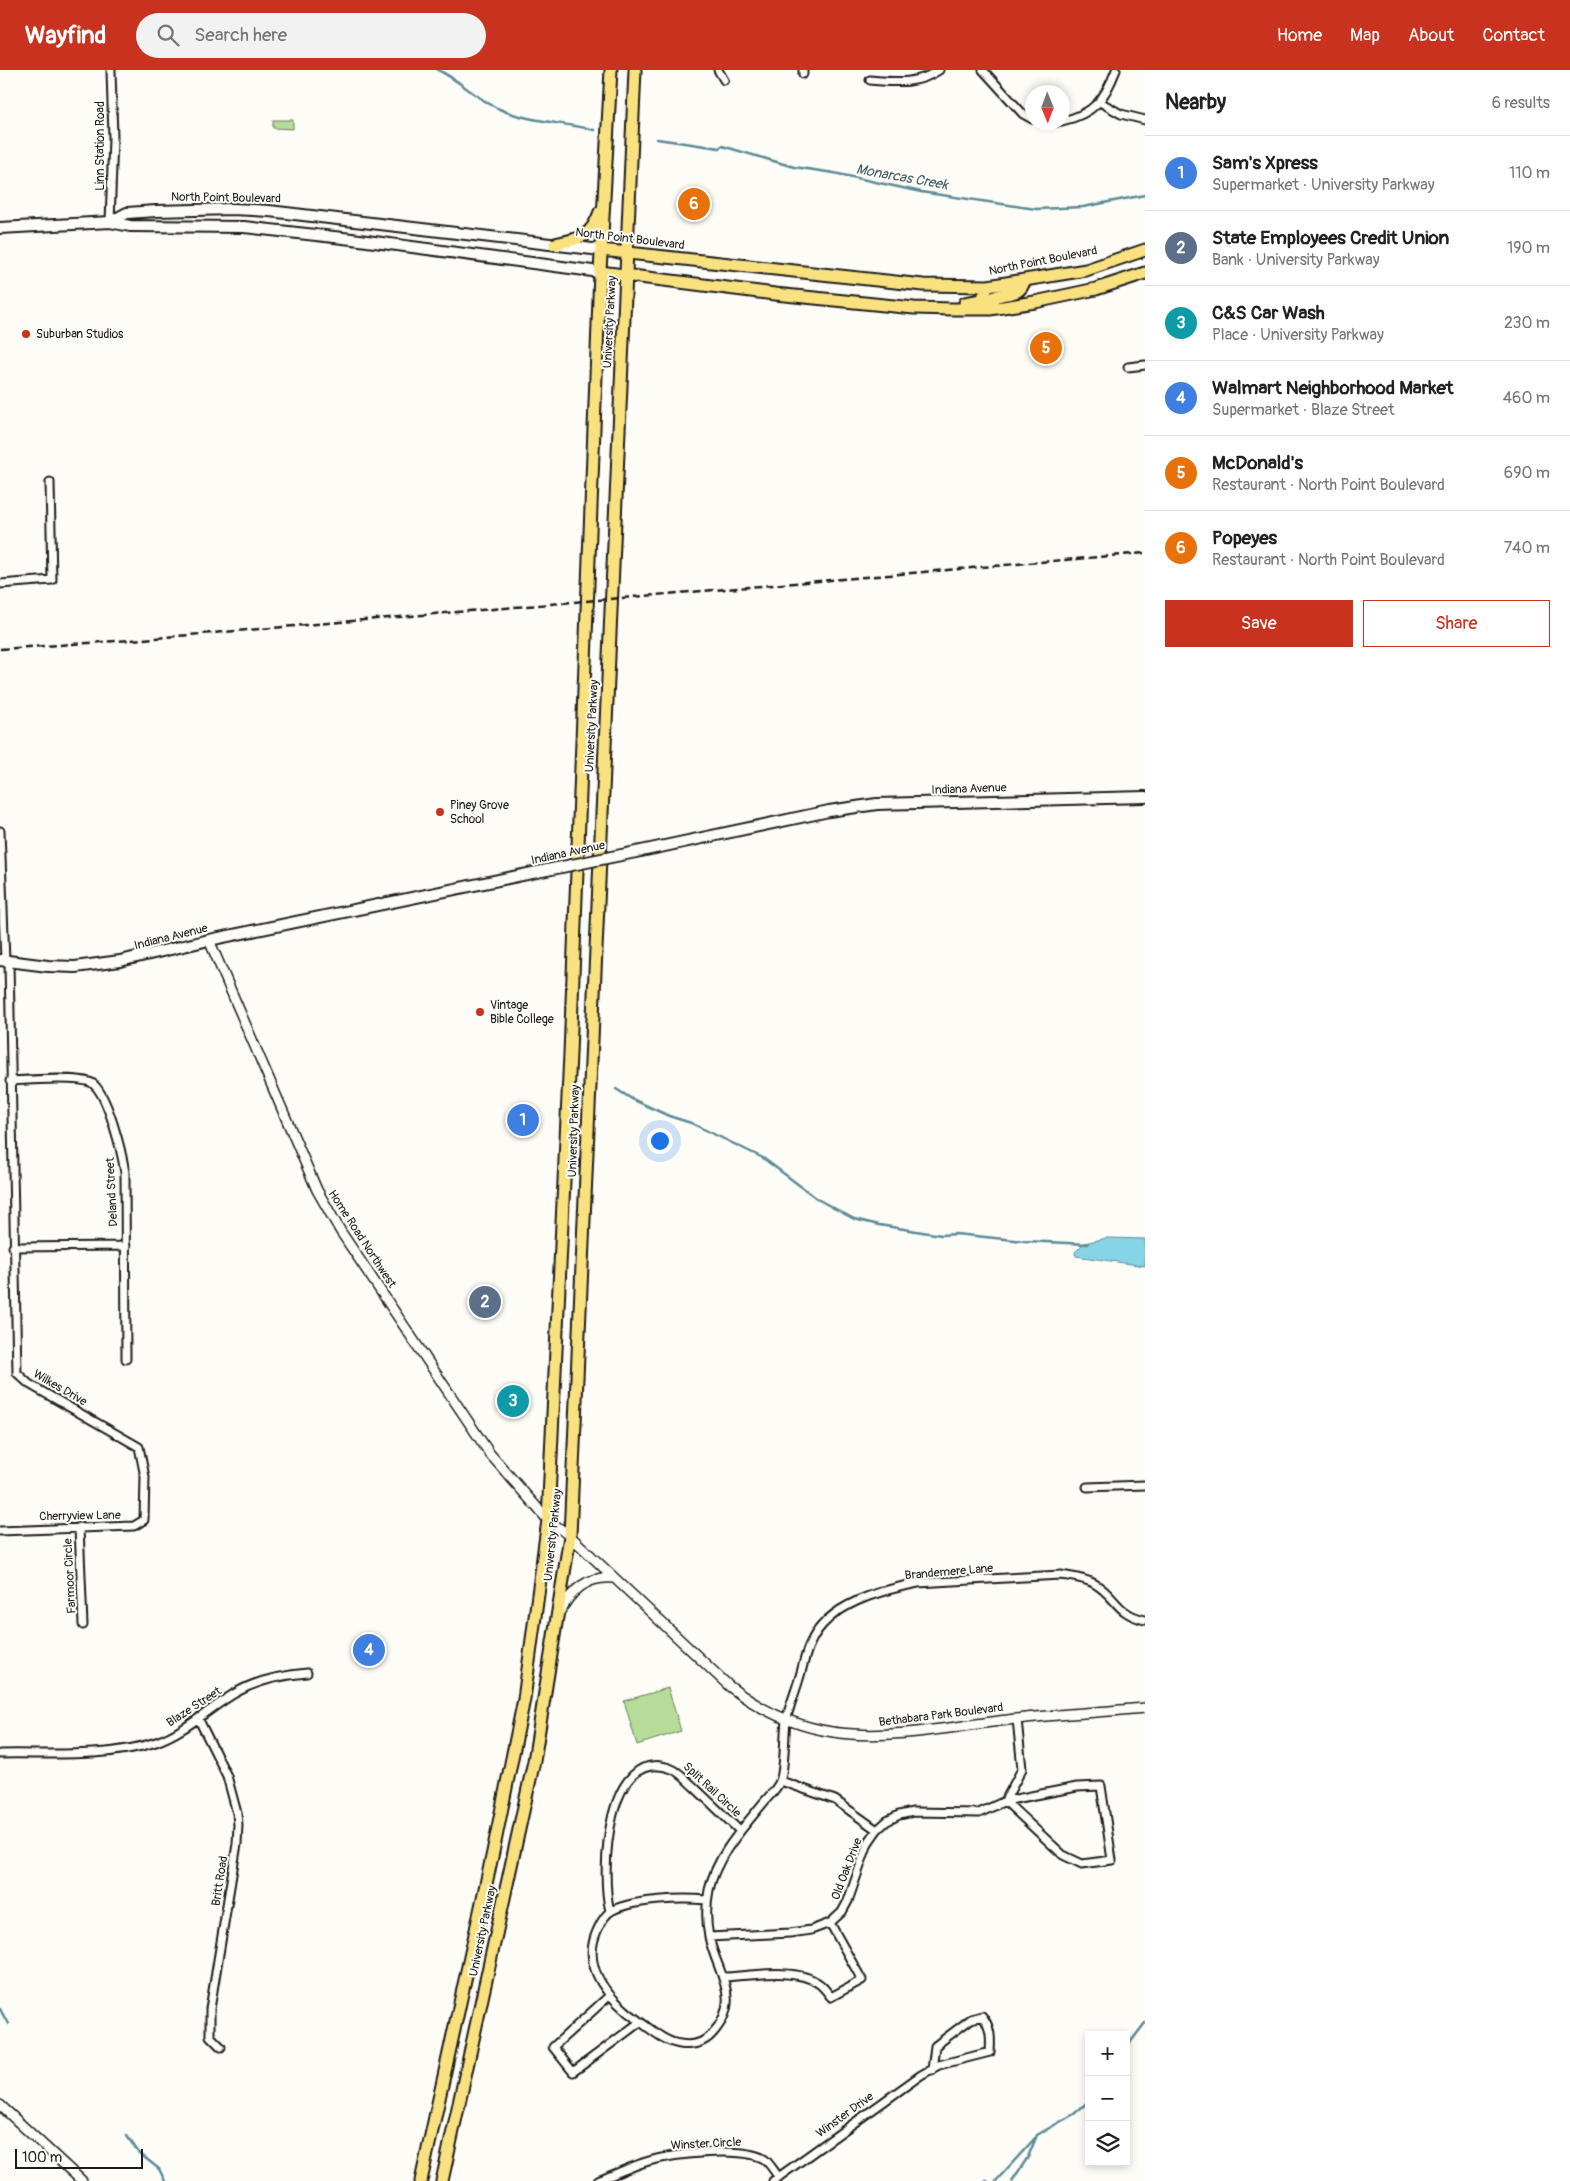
<!DOCTYPE html>
<meta charset="utf-8">
<style>
:root{--surface:#fff;--page:#f2f2f2;--text:#202124;--muted:#757577;--line:#e0e0e0;--accent:#c8321e}
body{margin:0;font-family:Pangolin,sans-serif;background:var(--page);color:var(--text)}
.controls{position:absolute;right:15px;bottom:15px;display:grid;overflow:hidden;border-radius:0px;box-shadow:0 2px 8px #0003}
.controls button{width:45px;height:45px;display:grid;place-items:center;padding:0;border:0;border-bottom:1px solid var(--line);background:var(--surface);color:var(--text);font:25px sans-serif}
.compass{position:absolute;left:1025px;top:15px;width:45px;height:45px;border-radius:50%;background:var(--surface);box-shadow:0 2px 8px #0003;rotate:179deg}
.scale{position:absolute;left:15px;bottom:12px;width:128px;box-sizing:border-box;padding-left:5px;border:2px solid #1c1c1c;border-top:0;font-size:14px;line-height:18px;white-space:nowrap;color:#1c1c1c;-webkit-text-stroke:4px #fdfcf7;paint-order:stroke}
.you{position:absolute;left:659px;top:1070px;width:18px;height:18px;margin:-12px;border:4px solid #fff;border-radius:50%;background:#1a73e8;box-shadow:0 0 0 8px #1a73e833}
.badge{display:grid;place-items:center;width:32px;height:32px;border-radius:50%;background:var(--accent);color:#fff;font-size:16px;font-weight:700}
.pin{position:absolute;translate:-50% -50%;border:2px solid #fff;box-shadow:0 1px 5px #0006}
.list{margin:0;padding:0;list-style:none}
h2{display:flex;justify-content:space-between;align-items:center;height:65px;margin:0;padding:0 20px;font-size:21px}
h2 small{font-size:16px;font-weight:400;color:var(--muted)}
.list li{display:grid;grid-template-columns:32px 1fr auto;gap:15px;align-items:center;box-sizing:border-box;height:75px;padding:0 20px;border-top:1px solid var(--line)}
.list b{display:block;font-size:19px;white-space:nowrap}
.list p{margin:0;font-size:16px;white-space:nowrap;color:var(--muted)}
.list em{font-size:16px;font-style:normal;color:var(--muted)}
.actions{display:flex;gap:10px;padding:15px 20px}
.actions a{flex:1;padding:11px 0;border:1px solid var(--accent);border-radius:0px;text-align:center;font-size:18px;color:var(--accent)}
.actions .main{background:var(--accent);color:#fff}
.icon{flex:none;width:28px;height:28px;fill:none;stroke:currentColor;stroke-width:2;stroke-linecap:round;stroke-linejoin:round}
.map{position:relative;flex:none;width:1145px;height:2111px;overflow:hidden}
header{display:flex;align-items:center;gap:30px;box-sizing:border-box;height:70px;padding:0 25px;background:var(--accent);color:#fff}
header strong{font-size:24px}
nav{display:flex;gap:28px;margin-inline-start:auto;font-size:18px}
.search{width:350px;height:45px;background:var(--page);display:flex;align-items:center;gap:12px;box-sizing:border-box;padding:0 18px;border-radius:28px;color:var(--muted);font-size:19px}
main{display:flex}
aside{flex:1;background:var(--surface)}
.map>svg:first-child{display:block}
.green{fill:#b5dc98;stroke:#687c5a}
.water{fill:#87d4e6;stroke:#5c8a95}
.lines{fill:none;stroke-linecap:round;stroke-linejoin:round}
.stream{stroke:#5c8a95;stroke-width:2.5}
.minor-casing{stroke:#1c1c1c;stroke-width:11}
.tertiary-casing{stroke:#1c1c1c;stroke-width:12}
.secondary-casing{stroke:#1c1c1c;stroke-width:14}
.primary-casing{stroke:#1c1c1c;stroke-width:15}
.minor{stroke:#fdfcf7;stroke-width:7}
.tertiary{stroke:#fdfcf7;stroke-width:9}
.secondary{stroke:#fdfcf7;stroke-width:10}
.primary{stroke:#fae180;stroke-width:11}
.rail{stroke:#1c1c1c;stroke-width:2.5;stroke-dasharray:8 4;stroke-linecap:butt}
.secondary-bridge-casing{stroke:#1c1c1c;stroke-width:14;stroke-linecap:butt}
.secondary-bridge{stroke:#fdfcf7;stroke-width:10}
.poi-dot{fill:#c8321e;stroke:#fdfcf7;stroke-width:2}
.labels{text-anchor:middle;dominant-baseline:central;stroke-width:4;stroke-linejoin:round;paint-order:stroke}
.street-label{font-size:12px;fill:#1c1c1c;stroke:#fdfcf7}
.poi-label{font-size:12px;fill:#1c1c1c;stroke:#fdfcf7;text-anchor:start}
.water-label{font-size:14px;font-style:italic;fill:#415c63;stroke:#fdfcf7}
</style>
<header>
<strong>Wayfind</strong>
<div class="search"><svg class="icon" aria-label="search" viewBox="0 0 24 24"><circle cx="10" cy="10" r="6"/><path d="M15 15l6 6"/></svg>Search here</div>
<nav><a>Home</a><a>Map</a><a>About</a><a>Contact</a></nav>
</header>
<main>
<div class="map">
<svg width="1145" height="2111" viewBox="0 0 1145 2111">
<rect width="100%" height="100%" fill="#fdfcf7"/>
<filter id="ink" filterUnits="userSpaceOnUse"><feTurbulence type="fractalNoise" baseFrequency=".02" numOctaves="2"/><feDisplacementMap in="SourceGraphic" scale="10" xChannelSelector="R" yChannelSelector="G"/><feConvolveMatrix kernelMatrix="1 2 1 2 8 2 1 2 1" color-interpolation-filters="sRGB"/></filter>
<g filter="url(#ink)">
<!-- green -->
<path class="green" d="M273 50H293V59L273 58Z
M668 1618 681 1661 637 1675 624 1631Z"/>
<!-- water -->
<path class="water" d="M1107 1168 1145 1169V1196L1076 1186 1075 1182 1084 1173Z"/>
<g class="lines">
<!-- stream -->
<path class="stream" d="M438 0C459 10 475 27 497 38 527 52 562 52 594 60
M657 69 719 78 722 76 794 97 834 103 921 122 1036 139 1083 137 1145 125
M616 1019 632 1029 669 1046 691 1053 763 1088 819 1130 854 1149 879 1155 941 1165 956 1164 1025 1171 1088 1174
M0 1939 8 1954
M1126 1978 1145 1953
M127 2066 139 2083 159 2099 165 2111
M986 2111H987
M996 2111 1035 2068
M1012 2111 1028 2087 1037 2065 1074 2044 1089 2031"/>
<!-- minor casing -->
<g class="minor-casing">
<path id="minor" d="M718 0 724 10
M983 0 1023 44 1032 49
M803 4V0
M870 10C895 12 917 15 939 0
M1100 32 1121 44 1145 50
M1062 51C1094 44 1105 29 1116 0
M1049 52H1057
M110 152 113 68 111 0
M1128 297 1145 295
M0 514 52 510 50 412
M0 761 5 891
M10 1011C27 1010 79 1006 92 1013 108 1024 122 1083 125 1103L126 1289
M13 1177 126 1176
M1087 1417 1145 1415
M79 1457 83 1555
M0 1461 134 1456 144 1450 145 1407 139 1377 29 1314 17 1303 9 892
M199 1650 227 1706 237 1743 238 1755 237 1774 210 1939V1966L221 1977
M0 1684C49 1683 110 1688 156 1672 187 1661 209 1638 237 1622 258 1610 284 1605 307 1603
M781 1711 835 1730 877 1760
M1101 1716 1112 1790 1082 1794 1063 1785 1005 1731 1077 1717Z
M707 1830C682 1828 636 1829 613 1840 606 1843 600 1854 597 1861 580 1899 611 1931 639 1951 652 1960 665 1972 680 1974 692 1976 704 1973 712 1964 744 1929 717 1904 709 1867 706 1852 706 1835 709 1820 717 1785 742 1759 764 1732 769 1726 777 1719 780 1711 785 1700 784 1665 786 1651 789 1637 795 1623 799 1609 803 1597 805 1583 811 1572 828 1534 881 1520 918 1513L1061 1505C1073 1507 1085 1508 1095 1514 1117 1527 1115 1543 1145 1550
M610 1841C600 1804 606 1673 672 1699 680 1702 687 1711 693 1716 709 1731 724 1746 740 1761
M709 1867 790 1863 811 1860 830 1853 842 1842 848 1831 868 1773 877 1760 887 1751 899 1745 913 1742 979 1743 1005 1731 1022 1699 1017 1649
M724 1907C749 1906 796 1897 818 1913 823 1916 827 1922 831 1927L862 1910 830 1853
M609 1926 553 1977 573 2002 640 1952
M598 2111C615 2104 632 2096 649 2091 674 2084 741 2076 764 2089 770 2093 774 2102 779 2107
M773 2111 921 2005 939 1995 990 1982C991 1968 991 1957 982 1946L971 1949 935 1976 932 2000"/>
</g>
<!-- tertiary casing -->
<g class="tertiary-casing">
<path id="tertiary" d="M209 870 317 1120 341 1162 490 1384 548 1450 570 1466 729 1616C824 1690 908 1661 1016 1649 1059 1644 1102 1642 1145 1638
M559 1543C572 1520 586 1506 614 1508
M0 2035 82 2111"/>
</g>
<!-- secondary casing -->
<g class="secondary-casing">
<path id="secondary" d="M110 152 127 143 156 141 233 139 269 141 601 180
M0 158 110 152 130 156 244 157 352 169 600 202
M641 781 829 741 877 734 1145 727
M0 890 48 896 75 897 120 891 209 870 537 802"/>
</g>
<!-- primary casing -->
<g class="primary-casing">
<path id="primary" d="M555 174C579 169 591 168 600 142
M601 180 923 215 988 216 1086 200 1145 180
M600 202 775 224 914 238 953 239H990L1035 232 1096 219 1145 203
M965 233 982 230 988 216
M990 239 995 227C1007 222 1021 226 1024 211
M421 2111 493 1782 524 1629 548 1450 570 984 600 202 611 0
M442 2111 534 1691 570 1466 635 0"/>
</g>
<!-- minor -->
<use href="#minor" class="minor"/>
<!-- tertiary -->
<use href="#tertiary" class="tertiary"/>
<!-- secondary -->
<use href="#secondary" class="secondary"/>
<!-- primary -->
<use href="#primary" class="primary"/>
<!-- rail -->
<path class="rail" d="M0 579 131 570 1145 483"/>
<!-- secondary-bridge casing -->
<g class="secondary-bridge-casing">
<path id="secondary-bridge" d="M537 802 641 781"/>
</g>
<!-- secondary-bridge -->
<use href="#secondary-bridge" class="secondary-bridge"/>
</g>
</g>
<!-- markers -->
<g class="poi-dot">
<circle cx="26" cy="264" r="5"/>
<circle cx="440" cy="742" r="5"/>
<circle cx="480" cy="942" r="5"/>
</g>
<g class="labels">
<!-- street labels -->
<g class="street-label">
<text transform="translate(100 76) rotate(-90)">Linn Station Road</text>
<text transform="translate(226 128) rotate(1)">North Point Boulevard</text>
<text transform="translate(630 169) rotate(7)">North Point Boulevard</text>
<text transform="translate(1043 191) rotate(-11)">North Point Boulevard</text>
<text transform="translate(610 252) rotate(-87)">University Parkway</text>
<text transform="translate(592 656) rotate(-87)">University Parkway</text>
<text transform="translate(969 719) rotate(-2)">Indiana Avenue</text>
<text transform="translate(568 783) rotate(-12)">Indiana Avenue</text>
<text transform="translate(171 867) rotate(-14)">Indiana Avenue</text>
<text transform="translate(574 1061) rotate(-88)">University Parkway</text>
<text transform="translate(112 1122) rotate(-93)">Deland Street</text>
<text transform="translate(362 1169) rotate(57)">Home Road Northwest</text>
<text transform="translate(60 1318) rotate(30)">Wilkes Drive</text>
<text transform="translate(80 1446) rotate(-1)">Cherryview Lane</text>
<text transform="translate(553 1465) rotate(-84)">University Parkway</text>
<text transform="translate(949 1502) rotate(-5)">Brandemere Lane</text>
<text transform="translate(70 1506) rotate(-93)">Farmoor Circle</text>
<text transform="translate(194 1637) rotate(-33)">Blaze Street</text>
<text transform="translate(941 1645) rotate(-7)">Bethabara Park Boulevard</text>
<text transform="translate(712 1720) rotate(43)">Split Rail Circle</text>
<text transform="translate(847 1799) rotate(-69)">Old Oak Drive</text>
<text transform="translate(220 1811) rotate(-81)">Britt Road</text>
<text transform="translate(483 1861) rotate(-78)">University Parkway</text>
<text transform="translate(845 2045) rotate(-36)">Winster Drive</text>
<text transform="translate(706 2074) rotate(-3)">Winster Circle</text>
</g>
<!-- poi labels -->
<g class="poi-label">
<text x="36" y="264">Suburban Studios</text>
<text x="450" y="735">Piney Grove<tspan x="450" dy="14">School</tspan></text>
<text x="490" y="935">Vintage<tspan x="490" dy="14">Bible College</tspan></text>
</g>
<!-- water labels -->
<g class="water-label">
<text transform="translate(902 107) rotate(10)">Monarcas Creek</text>
</g>
</g>
</svg>
<div class="controls">
<button>+</button>
<button>−</button>
<button><svg class="icon" aria-label="layers" viewBox="0 0 24 24"><path d="M12 4l9 5-9 5-9-5zM3 14l9 5 9-5"/></svg></button>
</div>
<svg class="compass" viewBox="-18 -18 36 36"><path d="M0-13l5 13h-10z" fill="#e53935"/><path d="M0 13l5-13h-10z" fill="#757577"/></svg>
<div class="scale">100 m</div>
<div class="you"></div>
<div class="pin badge" style="left:523px;top:1050px;background:#3f7fe0">1</div>
<div class="pin badge" style="left:485px;top:1232px;background:#5c6f8a">2</div>
<div class="pin badge" style="left:513px;top:1331px;background:#0f9aa8">3</div>
<div class="pin badge" style="left:369px;top:1580px;background:#3f7fe0">4</div>
<div class="pin badge" style="left:1046px;top:278px;background:#e8710a">5</div>
<div class="pin badge" style="left:694px;top:134px;background:#e8710a">6</div>
</div>
<aside>
<h2>Nearby<small>6 results</small></h2>
<ul class="list">
<li><span class="badge" style="background:#3f7fe0">1</span><div><b>Sam's Xpress</b><p>Supermarket · University Parkway</p></div><em>110 m</em></li>
<li><span class="badge" style="background:#5c6f8a">2</span><div><b>State Employees Credit Union</b><p>Bank · University Parkway</p></div><em>190 m</em></li>
<li><span class="badge" style="background:#0f9aa8">3</span><div><b>C&amp;S Car Wash</b><p>Place · University Parkway</p></div><em>230 m</em></li>
<li><span class="badge" style="background:#3f7fe0">4</span><div><b>Walmart Neighborhood Market</b><p>Supermarket · Blaze Street</p></div><em>460 m</em></li>
<li><span class="badge" style="background:#e8710a">5</span><div><b>McDonald's</b><p>Restaurant · North Point Boulevard</p></div><em>690 m</em></li>
<li><span class="badge" style="background:#e8710a">6</span><div><b>Popeyes</b><p>Restaurant · North Point Boulevard</p></div><em>740 m</em></li>
</ul>
<div class="actions"><a class="main">Save</a><a>Share</a></div>
</aside>
</main>
